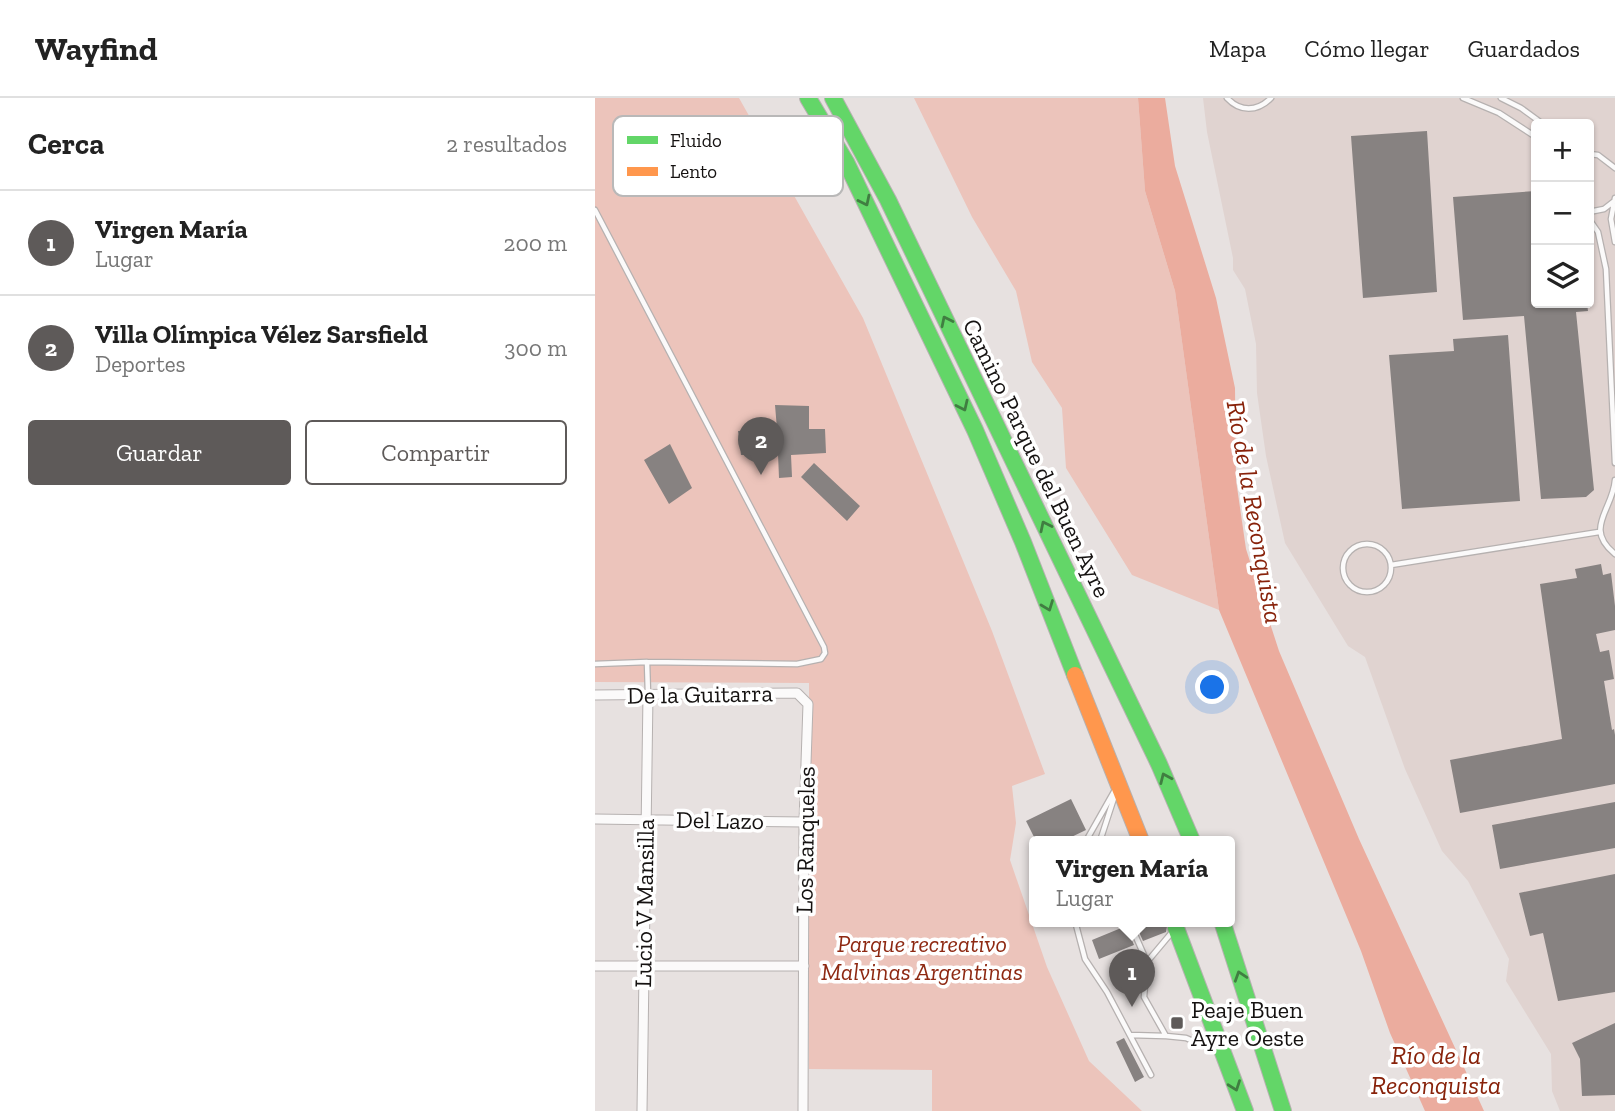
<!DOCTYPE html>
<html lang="es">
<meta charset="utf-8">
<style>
:root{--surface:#fff;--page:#f2f2f2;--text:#222;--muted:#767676;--line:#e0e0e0;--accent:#5e5a59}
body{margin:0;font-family:"Zilla Slab",serif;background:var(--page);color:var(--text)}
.controls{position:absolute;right:21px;top:21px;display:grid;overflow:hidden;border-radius:7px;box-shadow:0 2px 5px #0004}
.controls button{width:63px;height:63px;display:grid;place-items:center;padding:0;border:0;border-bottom:2px solid var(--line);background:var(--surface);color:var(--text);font:35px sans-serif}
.you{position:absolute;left:618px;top:590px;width:24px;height:24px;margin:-18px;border:5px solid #fff;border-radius:50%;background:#1a73e8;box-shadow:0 0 0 10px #1a73e833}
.badge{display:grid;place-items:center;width:46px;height:46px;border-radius:50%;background:var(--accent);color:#fff;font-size:23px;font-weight:700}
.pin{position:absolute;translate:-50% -58px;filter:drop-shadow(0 2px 4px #0008)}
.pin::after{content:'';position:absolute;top:37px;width:24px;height:21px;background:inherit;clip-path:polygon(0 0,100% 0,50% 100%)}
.popup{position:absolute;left:434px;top:738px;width:206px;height:91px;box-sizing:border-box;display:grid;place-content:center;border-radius:7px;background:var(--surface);filter:drop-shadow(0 2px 5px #0005);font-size:23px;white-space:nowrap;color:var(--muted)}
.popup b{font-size:26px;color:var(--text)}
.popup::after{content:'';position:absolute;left:50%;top:100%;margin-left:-14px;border:14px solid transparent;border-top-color:var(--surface)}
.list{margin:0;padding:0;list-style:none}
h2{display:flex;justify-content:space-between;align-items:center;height:91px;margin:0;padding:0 28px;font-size:30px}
h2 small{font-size:23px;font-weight:400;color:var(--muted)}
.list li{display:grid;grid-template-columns:46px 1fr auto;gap:21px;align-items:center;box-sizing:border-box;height:105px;padding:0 28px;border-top:2px solid var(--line)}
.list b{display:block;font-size:26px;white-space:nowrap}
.list p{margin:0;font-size:23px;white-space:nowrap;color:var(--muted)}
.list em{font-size:23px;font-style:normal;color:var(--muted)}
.actions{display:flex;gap:14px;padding:21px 28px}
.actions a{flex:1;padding:16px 0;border:2px solid var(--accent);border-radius:7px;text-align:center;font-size:24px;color:var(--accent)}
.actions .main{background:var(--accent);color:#fff}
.icon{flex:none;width:38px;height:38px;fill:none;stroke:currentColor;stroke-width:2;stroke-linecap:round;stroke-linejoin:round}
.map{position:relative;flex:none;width:1020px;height:1013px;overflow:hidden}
header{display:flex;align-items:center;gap:42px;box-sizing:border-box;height:98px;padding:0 35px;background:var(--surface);border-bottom:2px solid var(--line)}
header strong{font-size:33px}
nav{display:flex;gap:38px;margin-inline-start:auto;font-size:24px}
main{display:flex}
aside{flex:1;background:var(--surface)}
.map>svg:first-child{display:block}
.built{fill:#e0d3d0;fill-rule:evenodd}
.green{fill:#ecc4bb}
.water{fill:#ebac9e}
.building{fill:#878281}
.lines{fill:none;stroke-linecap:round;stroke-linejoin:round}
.lane-casing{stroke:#b6b1b0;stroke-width:7}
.street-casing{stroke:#b6b1b0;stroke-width:11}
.fast-casing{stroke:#b6b1b0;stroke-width:18}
.slow-casing{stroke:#b6b1b0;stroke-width:18}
.lane{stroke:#fbfafa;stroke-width:4.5}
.street{stroke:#fbfafa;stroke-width:9}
.fast{stroke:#63d668;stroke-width:16}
.slow{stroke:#ff974d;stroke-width:16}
.oneway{stroke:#407e41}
.poi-dot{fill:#5e5a59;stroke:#fff;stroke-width:2.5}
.labels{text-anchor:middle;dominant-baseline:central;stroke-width:7;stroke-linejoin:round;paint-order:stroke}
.street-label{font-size:24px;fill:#151211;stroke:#fff}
.park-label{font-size:24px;font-style:italic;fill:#8e2912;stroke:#fff}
.poi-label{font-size:24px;fill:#151211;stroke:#fff;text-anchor:start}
.water-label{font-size:26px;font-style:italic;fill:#88220a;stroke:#fff}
.key{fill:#fff;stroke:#b9b8b8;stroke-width:2}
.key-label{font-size:19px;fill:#151211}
</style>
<header>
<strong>Wayfind</strong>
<nav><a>Mapa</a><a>Cómo llegar</a><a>Guardados</a></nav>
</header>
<main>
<aside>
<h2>Cerca<small>2 resultados</small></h2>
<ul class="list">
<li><span class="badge">1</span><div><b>Virgen María</b><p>Lugar</p></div><em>200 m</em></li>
<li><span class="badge">2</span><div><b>Villa Olímpica Vélez Sarsfield</b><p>Deportes</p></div><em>300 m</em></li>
</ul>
<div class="actions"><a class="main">Guardar</a><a>Compartir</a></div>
</aside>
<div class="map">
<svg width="1020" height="1013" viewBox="0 0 1020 1013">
<rect width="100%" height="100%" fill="#e7e1e0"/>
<!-- built -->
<path class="built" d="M608 0H1020V1013H965L957 993 956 956 911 883 914 861 873 783 847 753 810 671 770 559 753 548 690 445 671 358 662 295 661 246 650 191 638 172V160L612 34ZM941 26H994V205H941Z"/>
<!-- green -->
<path class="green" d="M0 0H144L268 220 397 533 450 676 417 688 421 725 415 762 452 869 494 963 547 1013H337V972L214 971V585L0 584Z
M319 0H543L550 93 580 193 624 512 537 477 471 370 467 310 437 264 421 193 377 119Z"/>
<!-- water -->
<path class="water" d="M543 0H570L580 68 621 200 640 290 641 382 651 451 684 553 764 741 889 1013H830L795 935 766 853 624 512 580 193 550 93Z"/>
<!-- building -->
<path class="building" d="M832 33 842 194 768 200 756 38Z
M941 93V205H992L993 213 981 214 999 392 991 399 946 401 929 218 868 222 858 99Z
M913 237 925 403 807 411 794 257 859 253 858 241Z
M180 307 214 308V331H230L231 355 196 357 197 379 184 380 183 356 146 357 143 333 182 331Z
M75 346 97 390 74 406 49 362Z
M219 365 265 408 252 423 206 379Z
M1006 466 1008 477 1016 475 1020 508V532L1001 536 1005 554 1014 552 1019 581 1009 583 1017 632 1019 631 1020 637V686L865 715 855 662 967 641 945 486 982 480 980 471Z
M476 701 491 732 468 743H441L431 723Z
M1020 704V750L905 771 897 727Z
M1020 776V894L963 903 948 835 935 838 924 795Z
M543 823H573L571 834 548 843 540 825Z
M531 828 539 847 504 861 497 842Z
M1020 925V997L987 998 985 961 977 945Z
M529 940 549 979 540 984 521 944Z"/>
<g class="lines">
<!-- lane casing -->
<g class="lane-casing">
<path id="lane" d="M632 0C645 14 662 14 676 0
M868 0 904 15 941 39
M906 0 926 10 948 26
M994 56 1003 57 1020 70
M1020 100 1016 121 1020 144
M0 112 229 549 230 555 226 561 202 566 52 564 53 596
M994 114 1009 111 1018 104
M994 121 1003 134 1011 171 1020 365
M1020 382C1018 412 988 430 1020 456
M748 470a24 24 0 1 1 48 0a24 24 0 1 1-48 0Z
M796 467 1004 434
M0 566 52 564
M491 743 521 690
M505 743 520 697
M480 823 490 861 512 894 556 977
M534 823 552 864
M578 833 552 864 550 887 549 899 571 938 591 940 621 953
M535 937 570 938"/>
</g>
<!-- street casing -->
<g class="street-casing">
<path id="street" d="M0 597 202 595 213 606 209 724 208 1013
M0 721 209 724
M0 868H209
M47 1013 53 597"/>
</g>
<!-- fast casing -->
<g class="fast-casing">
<path id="fast" d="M213 0 251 64 380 332 428 444 480 577
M238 0 293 102 564 666 597 743
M627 823 688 1013
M581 830 650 1013"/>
</g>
<!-- slow casing -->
<g class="slow-casing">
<path id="slow" d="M480 577 546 743"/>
</g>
<!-- lane -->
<use href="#lane" class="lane"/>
<!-- street -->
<use href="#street" class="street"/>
<!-- fast -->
<use href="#fast" class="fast"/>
<!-- slow -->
<use href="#slow" class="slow"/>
</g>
<!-- one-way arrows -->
<defs><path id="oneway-chevron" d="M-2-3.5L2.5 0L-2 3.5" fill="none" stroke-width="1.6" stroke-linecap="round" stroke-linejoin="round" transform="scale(1.75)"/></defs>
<g class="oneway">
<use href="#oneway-chevron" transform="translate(270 103) rotate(64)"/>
<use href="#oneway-chevron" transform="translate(351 223) rotate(-116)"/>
<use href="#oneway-chevron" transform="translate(368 308) rotate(65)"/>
<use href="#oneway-chevron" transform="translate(450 428) rotate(-116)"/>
<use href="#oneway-chevron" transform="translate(453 508) rotate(69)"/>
<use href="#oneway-chevron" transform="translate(570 680) rotate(-114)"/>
<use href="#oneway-chevron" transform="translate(645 878) rotate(-108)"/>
<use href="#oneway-chevron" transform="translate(640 988) rotate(70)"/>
</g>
<!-- markers -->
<rect class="poi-dot" x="575" y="918" width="14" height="14" rx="3.5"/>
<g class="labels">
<!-- street labels -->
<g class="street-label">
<text transform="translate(442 360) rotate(64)">Camino Parque del Buen Ayre</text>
<text transform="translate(105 596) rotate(-1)">De la Guitarra</text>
<text transform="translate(125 722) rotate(1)">Del Lazo</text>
<text transform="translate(210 742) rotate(-89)">Los Ranqueles</text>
<text transform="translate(49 805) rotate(-89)">Lucio V Mansilla</text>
</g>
<!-- park labels -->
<g class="park-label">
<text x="327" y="845">Parque recreativo<tspan x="327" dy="28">Malvinas Argentinas</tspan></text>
</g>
<!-- poi labels -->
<g class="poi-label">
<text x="596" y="911">Peaje Buen<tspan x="596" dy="28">Ayre Oeste</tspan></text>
</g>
<!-- water labels -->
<g class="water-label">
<text transform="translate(660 414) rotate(80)">Río de la Reconquista</text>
<text x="841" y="957">Río de la<tspan x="841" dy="30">Reconquista</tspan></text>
</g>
</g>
<!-- legend -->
<rect x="18" y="18" width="230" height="80" rx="10" class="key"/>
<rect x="32" y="38" width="31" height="8" fill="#63d668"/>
<rect x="32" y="69" width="31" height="9" fill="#ff974d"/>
<g class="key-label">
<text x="75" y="49">Fluido</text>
<text x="75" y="80">Lento</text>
</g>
</svg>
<div class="controls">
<button>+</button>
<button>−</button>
<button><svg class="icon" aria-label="layers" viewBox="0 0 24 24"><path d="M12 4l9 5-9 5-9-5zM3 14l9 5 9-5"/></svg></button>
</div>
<div class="you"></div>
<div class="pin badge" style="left:537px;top:909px">1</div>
<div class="popup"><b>Virgen María</b>Lugar</div>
<div class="pin badge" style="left:166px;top:377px">2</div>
</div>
</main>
